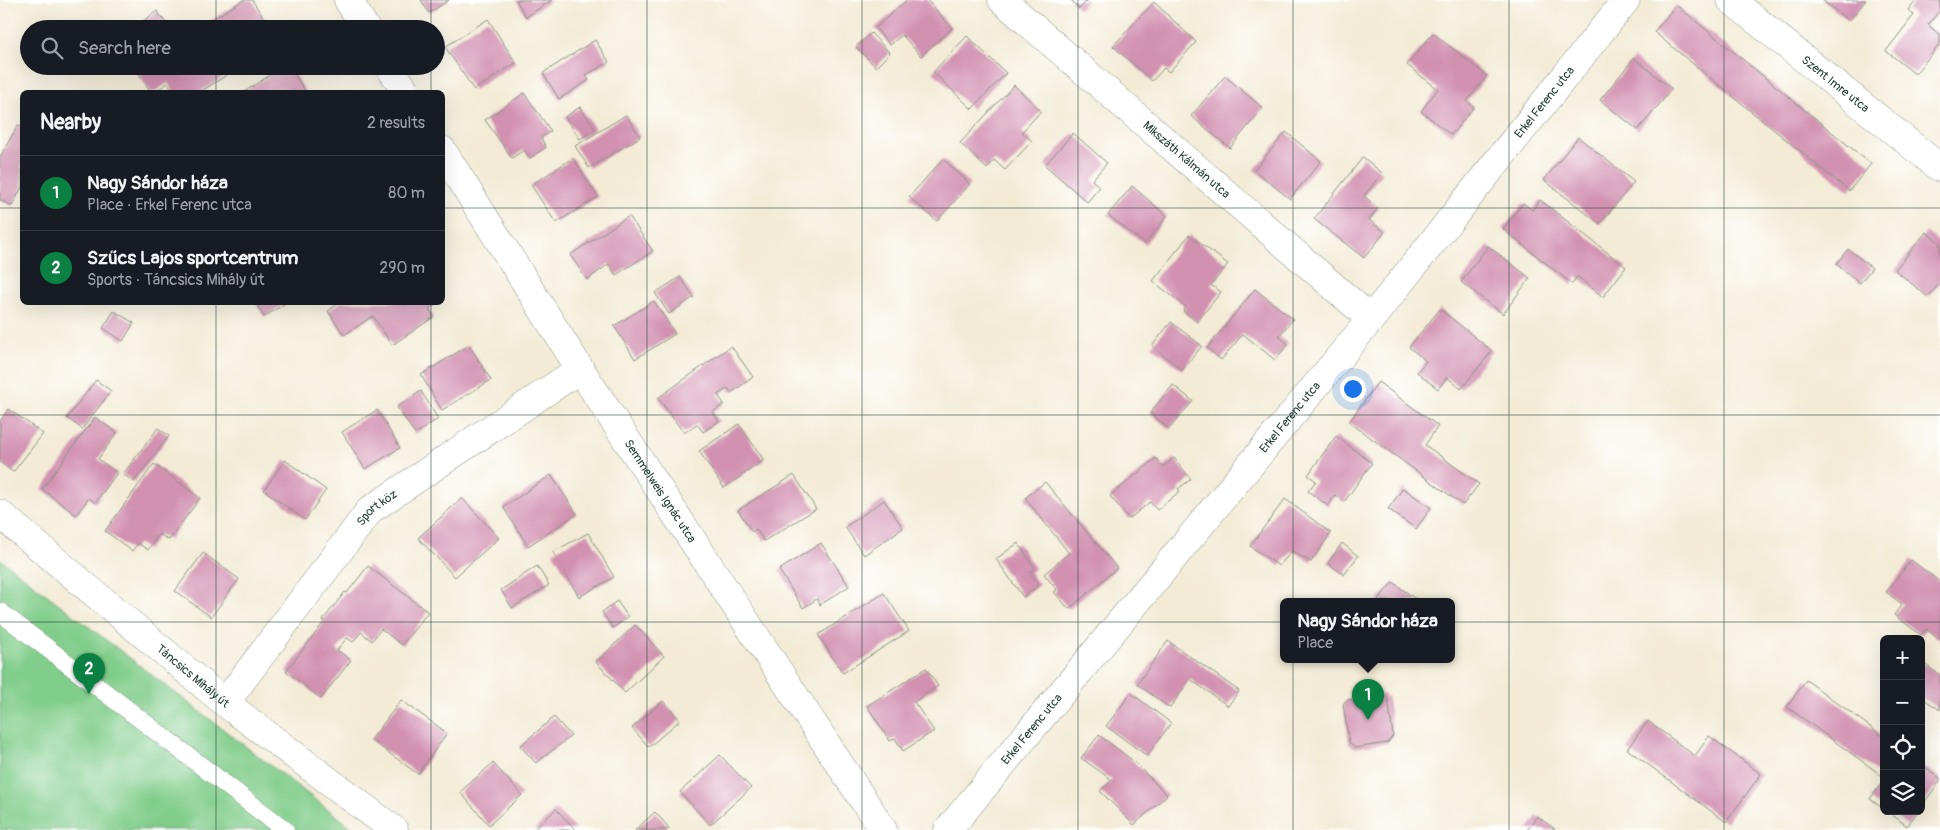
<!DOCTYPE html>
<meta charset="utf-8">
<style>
:root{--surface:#171b24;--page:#20242c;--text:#f1f3f6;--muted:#9ea1a6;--line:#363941;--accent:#0b8043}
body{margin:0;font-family:Pangolin,sans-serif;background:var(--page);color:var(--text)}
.controls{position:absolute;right:15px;bottom:15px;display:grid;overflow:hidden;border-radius:8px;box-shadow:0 5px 20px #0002}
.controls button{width:45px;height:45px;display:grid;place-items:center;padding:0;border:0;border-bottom:1px solid var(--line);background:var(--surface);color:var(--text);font:25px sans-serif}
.you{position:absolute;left:1352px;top:388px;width:18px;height:18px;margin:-12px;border:4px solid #fff;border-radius:50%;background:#1a73e8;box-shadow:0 0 0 8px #1a73e833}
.badge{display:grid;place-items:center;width:32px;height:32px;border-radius:50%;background:var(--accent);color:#fff;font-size:16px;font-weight:700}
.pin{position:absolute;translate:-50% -41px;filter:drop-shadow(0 1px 2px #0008)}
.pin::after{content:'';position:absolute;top:26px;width:18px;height:15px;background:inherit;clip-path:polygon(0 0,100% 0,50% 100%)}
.popup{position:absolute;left:1280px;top:598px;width:175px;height:65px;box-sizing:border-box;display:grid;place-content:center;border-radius:8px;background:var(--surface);filter:drop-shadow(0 1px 4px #0005);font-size:16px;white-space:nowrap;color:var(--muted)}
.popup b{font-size:19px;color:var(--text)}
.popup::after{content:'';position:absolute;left:50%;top:100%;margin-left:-10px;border:10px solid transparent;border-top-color:var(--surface)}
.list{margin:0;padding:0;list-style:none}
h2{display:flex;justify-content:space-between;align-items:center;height:65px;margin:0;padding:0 20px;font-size:21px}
h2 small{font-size:16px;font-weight:400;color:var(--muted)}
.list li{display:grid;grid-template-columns:32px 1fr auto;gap:15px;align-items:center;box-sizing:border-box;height:75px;padding:0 20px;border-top:1px solid var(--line)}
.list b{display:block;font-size:19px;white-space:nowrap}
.list p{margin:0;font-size:16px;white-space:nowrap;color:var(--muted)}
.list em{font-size:16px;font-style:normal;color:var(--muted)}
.icon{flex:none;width:28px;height:28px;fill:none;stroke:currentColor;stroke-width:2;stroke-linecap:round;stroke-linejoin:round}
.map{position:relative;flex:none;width:1940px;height:830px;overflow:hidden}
.search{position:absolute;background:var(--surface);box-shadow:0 5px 20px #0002;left:20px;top:20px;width:425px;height:55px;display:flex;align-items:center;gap:12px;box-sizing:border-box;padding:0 18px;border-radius:28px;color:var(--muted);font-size:19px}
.panel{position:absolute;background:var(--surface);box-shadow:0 5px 20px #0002;left:20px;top:90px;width:425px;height:215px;border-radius:8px}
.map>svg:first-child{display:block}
.green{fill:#81cd8b;stroke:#508560}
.building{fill:#d291b1}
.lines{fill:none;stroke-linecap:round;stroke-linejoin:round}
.service-casing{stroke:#899484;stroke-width:19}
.minor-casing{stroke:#899484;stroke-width:29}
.service{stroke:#fff;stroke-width:18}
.minor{stroke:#fff;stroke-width:28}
.grid{fill:none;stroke:#1f3d34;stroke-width:1;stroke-opacity:0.55}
.labels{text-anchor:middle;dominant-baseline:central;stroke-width:4;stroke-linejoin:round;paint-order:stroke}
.street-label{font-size:12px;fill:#1f3d34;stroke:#fff}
</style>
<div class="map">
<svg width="1940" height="830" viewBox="0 0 1940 830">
<rect width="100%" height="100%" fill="#fff"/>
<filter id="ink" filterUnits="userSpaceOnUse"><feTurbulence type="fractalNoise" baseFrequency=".02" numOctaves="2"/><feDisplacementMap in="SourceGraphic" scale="10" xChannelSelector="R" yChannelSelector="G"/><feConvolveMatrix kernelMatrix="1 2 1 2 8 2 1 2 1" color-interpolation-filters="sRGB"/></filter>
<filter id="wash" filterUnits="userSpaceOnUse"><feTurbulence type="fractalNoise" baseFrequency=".0096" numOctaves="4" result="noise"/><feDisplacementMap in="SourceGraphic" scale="20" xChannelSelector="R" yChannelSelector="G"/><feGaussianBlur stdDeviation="1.12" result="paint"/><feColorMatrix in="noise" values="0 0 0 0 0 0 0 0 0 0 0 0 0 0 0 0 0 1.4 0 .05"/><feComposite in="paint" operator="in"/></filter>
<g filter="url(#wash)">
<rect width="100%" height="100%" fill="#f3ebd5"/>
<!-- green -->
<path class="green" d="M0 559 355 830H0Z"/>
<g id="blocks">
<!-- building -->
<path class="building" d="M243 0H252L265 20 261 22 265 29H197Z
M421 0H449L429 13Z
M516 0H552L526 17Z
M907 0H927L952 28 921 56 902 35 890 45 875 28Z
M1071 0H1088L1079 9Z
M1822 0H1866L1849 21Z
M1916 0H1940V10L1928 25 1940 35V44L1915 74 1886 51 1914 15 1908 10Z
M1154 2 1196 42 1169 72 1164 68 1152 81 1113 46Z
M1676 5 1871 164 1849 191 1654 32Z
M157 11 166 23 159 29H142L139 24Z
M488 19 516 63 474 90 445 47Z
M871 33 890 53 876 67 856 47Z
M1433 33 1487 76 1467 101 1474 107 1451 135 1421 111 1438 89 1407 65Z
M967 36 1006 73 972 109 933 72Z
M595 40 609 62 586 75 589 80 559 99 543 73Z
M1634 58 1672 89 1638 130 1600 100Z
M137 66H241L200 92H174L168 83 154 92H151L135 68Z
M284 66H289L306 92H244Z
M1225 76 1263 108 1230 148 1191 116Z
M1014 85 1041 111 1022 132 1032 141 1005 170 994 160 987 169 960 143Z
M524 93 551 131 541 138 546 147 530 158 524 150 512 158 485 120Z
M580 107 595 129 580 139 565 117Z
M626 115 640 137 589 168 575 146Z
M18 125 22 127V187L12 206 0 200V157Z
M1286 132 1321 161 1290 199 1254 170Z
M1073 133 1107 163 1092 180 1100 187 1087 202 1045 165Z
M1578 137 1634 182 1600 224 1544 180Z
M1363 157 1382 173 1364 196 1378 208 1369 220 1385 232 1364 258 1314 219Z
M573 158 598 197 556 223 531 185Z
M943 159 970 184 937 221 909 197Z
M1132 186 1167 216 1145 244 1108 215Z
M1540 200 1626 267 1603 297 1577 276 1572 284 1503 229 1523 203 1532 210Z
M629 216 653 251 616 275 609 264 587 280 570 255Z
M1926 232 1940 243V283L1928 297 1895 270Z
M1189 235 1228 264 1211 285 1221 292 1197 322 1183 311 1186 307 1153 281Z
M1488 246 1530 278 1503 314 1461 282Z
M1848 249 1872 268 1860 283 1836 264Z
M680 277 694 297 669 314 655 293Z
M1255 289 1293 319 1279 336 1288 344 1275 360 1243 334 1221 360 1207 348Z
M654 301 675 334 635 359 614 326Z
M255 302H287L264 317Z
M341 302H439L429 309 434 317 392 345 373 316 344 335 328 311Z
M1440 309 1492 351 1461 389 1447 377 1438 389 1417 372 1426 361 1409 347Z
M114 311 134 323 123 341 103 328Z
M1171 322 1202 346 1182 370 1152 346Z
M469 345 491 380 442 410 421 375Z
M731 346 753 377 731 393 728 388 718 395 724 404 713 412 719 421 703 432 697 424 684 433 658 398Z
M96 380 111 391 82 429 67 418Z
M1378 382 1438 426 1425 445 1479 484 1463 505 1349 422Z
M1173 385 1193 401 1169 429 1150 413Z
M421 391 438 419 415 434 397 407Z
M9 409 43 434 13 472 0 462V421Z
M377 410 400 448 365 469 342 432Z
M95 417 117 433 98 459 117 473 95 503 89 498 76 515 42 489Z
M739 424 764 460 724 488 699 451Z
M158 428 169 436 134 482 123 474Z
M1336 436 1372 463 1344 502 1335 495 1328 506 1308 491 1316 481 1308 475Z
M1156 458 1163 467 1174 458 1191 479 1178 489 1180 491 1157 510 1150 502 1129 519 1110 496Z
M285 460 326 490 305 520 264 490Z
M154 464 200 498 169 540 159 534 148 550 138 543 132 551 105 531Z
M551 475 577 514 528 546 503 507Z
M794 475 816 509 764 541 756 529 752 532 738 510Z
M1045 482 1117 568 1069 609 1054 592 1057 590 1044 574 1069 553 1025 498Z
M1403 488 1431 508 1416 529 1388 509Z
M462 498 499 538 455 577 418 538Z
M1285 499 1331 533 1311 562 1292 551 1279 566 1250 546Z
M884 500 903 528 864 555 845 527Z
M588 533 614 577 579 597 553 552Z
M821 543 849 586 820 605 817 599 803 608 779 570Z
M1018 543 1035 568 1030 572 1039 585 1023 597 996 559Z
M1342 543 1358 556 1344 575 1328 563Z
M203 553 239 579 211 617 175 591Z
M1911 560 1940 582V640L1926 629 1921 635 1894 615 1902 604 1886 592Z
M368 566 428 612 402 645 381 629 372 641 361 632 353 642 347 638 337 650 351 660 321 699 286 671 325 621 323 620 345 592 347 593Z
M537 566 549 585 512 608 501 590Z
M1393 582 1418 601H1377Z
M884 593 909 631 843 673 818 635Z
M617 601 628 617 613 628 602 612Z
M635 625 664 656 625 693 596 662Z
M1168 641 1239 691 1228 706 1190 679 1170 708 1137 684Z
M1921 662 1940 675V710L1921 697Z
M926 668 938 686 914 702 934 731 903 751 895 738 890 741 867 706Z
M1806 680 1884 737V777L1787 707Z
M1131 693 1171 723 1147 756 1106 726Z
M1384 694 1388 698 1393 736 1387 743 1355 748 1349 743 1343 704 1347 700Z
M401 700 447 733 418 774 371 740Z
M663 701 680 720 649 747 632 728Z
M554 717 571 736 536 763 520 746Z
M1648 721 1695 756 1709 736 1761 774 1726 822 1627 749Z
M1099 735 1132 760 1167 795 1134 825 1100 791 1112 780 1081 758Z
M720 755 751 788 710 825 680 792Z
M493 763 522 795 489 825 460 792Z
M1921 764 1940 778V781L1921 807Z
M1884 780V809L1870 799Z
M556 809 576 830H534Z
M1887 811H1918L1907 826Z
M655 812 669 828 666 830H635Z
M1537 816 1556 830H1527Z"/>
</g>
</g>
<g filter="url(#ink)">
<use href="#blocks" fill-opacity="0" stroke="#899484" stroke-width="1"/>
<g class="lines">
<!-- service casing -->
<g class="service-casing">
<path id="service" d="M0 612 285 830"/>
</g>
<!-- minor casing -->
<g class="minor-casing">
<g id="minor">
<path d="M348 0 366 29"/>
<path id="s1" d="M1002 0 1371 319"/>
<path id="s2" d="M1731 0 1940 168"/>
<path d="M389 66 406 92"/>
<path id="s3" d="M442 150 580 369 883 830"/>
<path id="s4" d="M0 514 225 703 394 830"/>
<path id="s5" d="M225 703 370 510 580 369"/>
<path id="s6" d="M948 830 1371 319 1626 0"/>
</g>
</g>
<!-- service -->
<use href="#service" class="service"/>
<!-- minor -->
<use href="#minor" class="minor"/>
</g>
</g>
<!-- grid -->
<path class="grid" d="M216 0V29M431 0V29M647 0V830M862 0V830M1078 0V830M1293 0V830M1509 0V830M1724 0V830M216 66V92M431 66V92M0 208H22M442 208H1940M216 302V830M431 302V830M0 415H1940M0 622H1940"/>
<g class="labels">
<!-- street labels -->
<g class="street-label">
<text stroke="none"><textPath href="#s2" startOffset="134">Szent Imre utca</textPath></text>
<text stroke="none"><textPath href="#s6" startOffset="941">Erkel Ferenc utca</textPath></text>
<text stroke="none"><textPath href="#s1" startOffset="244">Mikszáth Kálmán utca</textPath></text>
<text stroke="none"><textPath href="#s6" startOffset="536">Erkel Ferenc utca</textPath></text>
<text stroke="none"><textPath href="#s3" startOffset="405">Semmelweis Ignác utca</textPath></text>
<text stroke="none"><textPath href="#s5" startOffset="248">Sport köz</textPath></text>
<text stroke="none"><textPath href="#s4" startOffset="252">Táncsics Mihály út</textPath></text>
<text stroke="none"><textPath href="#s6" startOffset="131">Erkel Ferenc utca</textPath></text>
</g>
</g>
</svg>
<div class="controls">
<button>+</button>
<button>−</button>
<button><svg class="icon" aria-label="locate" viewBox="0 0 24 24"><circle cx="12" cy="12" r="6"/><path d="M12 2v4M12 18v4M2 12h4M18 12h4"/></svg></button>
<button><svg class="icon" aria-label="layers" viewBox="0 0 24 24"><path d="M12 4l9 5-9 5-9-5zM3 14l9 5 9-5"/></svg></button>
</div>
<div class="you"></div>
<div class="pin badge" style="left:1368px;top:720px">1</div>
<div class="popup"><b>Nagy Sándor háza</b>Place</div>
<div class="pin badge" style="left:89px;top:694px">2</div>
<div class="search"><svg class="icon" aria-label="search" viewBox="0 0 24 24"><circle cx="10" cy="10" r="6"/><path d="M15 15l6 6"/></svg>Search here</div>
<section class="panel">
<h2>Nearby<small>2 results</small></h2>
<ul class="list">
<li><span class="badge">1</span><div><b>Nagy Sándor háza</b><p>Place · Erkel Ferenc utca</p></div><em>80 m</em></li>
<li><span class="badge">2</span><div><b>Szűcs Lajos sportcentrum</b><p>Sports · Táncsics Mihály út</p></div><em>290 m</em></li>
</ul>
</section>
</div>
